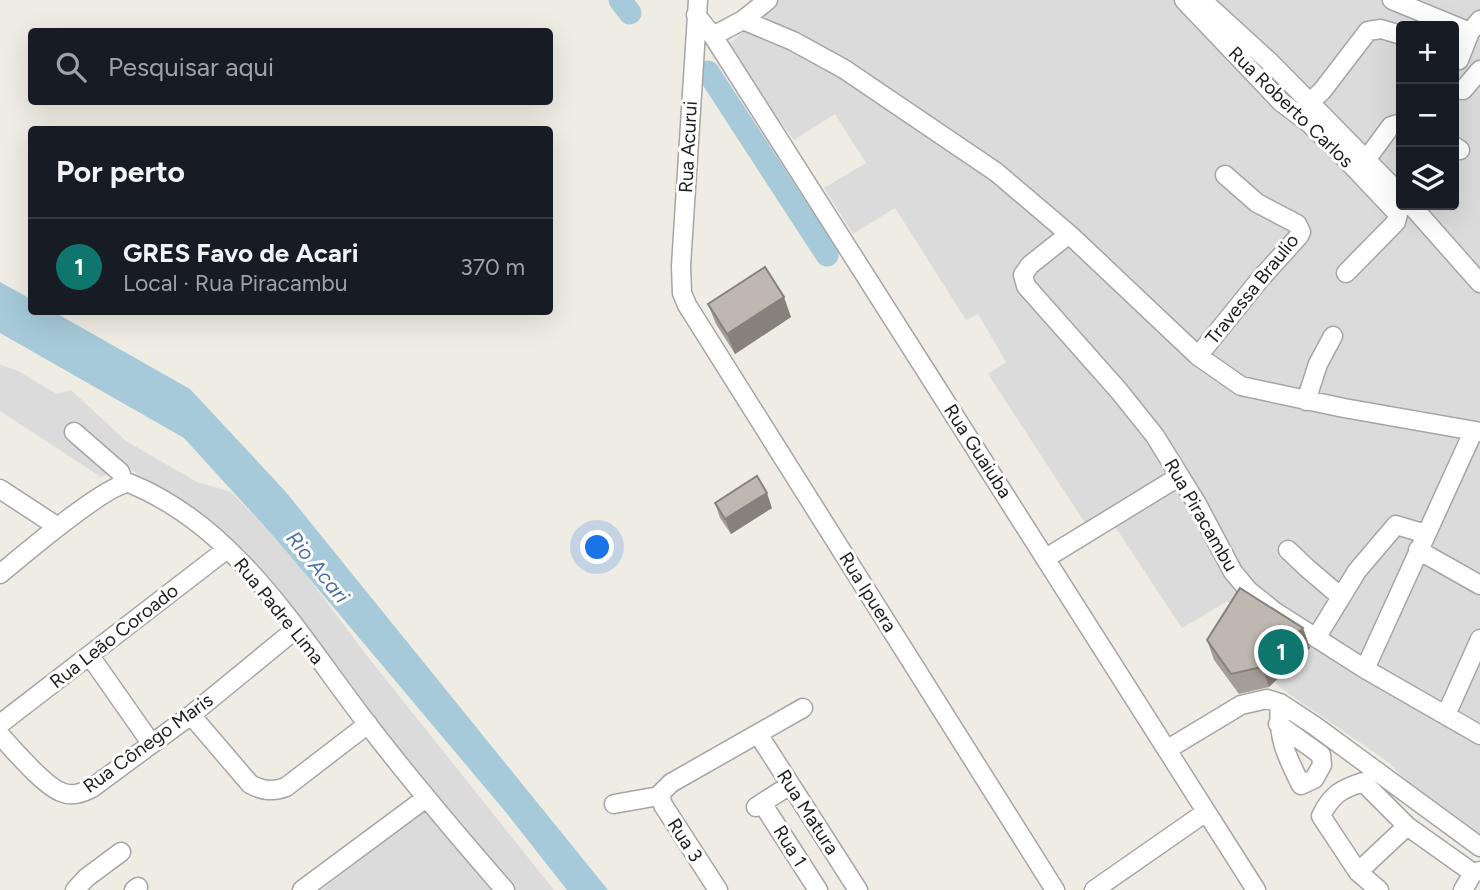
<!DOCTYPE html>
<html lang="pt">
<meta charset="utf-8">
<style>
:root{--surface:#171b24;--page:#242831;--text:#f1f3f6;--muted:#9ea1a6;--line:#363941;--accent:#0f766e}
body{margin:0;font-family:Figtree,sans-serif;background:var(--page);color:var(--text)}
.controls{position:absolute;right:21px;top:21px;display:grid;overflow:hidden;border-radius:7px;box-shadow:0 7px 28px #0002}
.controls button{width:63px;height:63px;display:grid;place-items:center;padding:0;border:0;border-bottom:2px solid var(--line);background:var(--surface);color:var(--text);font:35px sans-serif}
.you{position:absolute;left:598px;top:548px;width:24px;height:24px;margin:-18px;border:5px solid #fff;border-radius:50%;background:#1a73e8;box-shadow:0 0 0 10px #1a73e833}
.badge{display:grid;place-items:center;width:46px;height:46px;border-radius:50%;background:var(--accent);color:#fff;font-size:23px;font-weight:700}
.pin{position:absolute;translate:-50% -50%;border:4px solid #fff;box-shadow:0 2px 7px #0006}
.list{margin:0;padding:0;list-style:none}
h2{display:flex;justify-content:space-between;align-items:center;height:91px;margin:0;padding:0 28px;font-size:30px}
h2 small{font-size:23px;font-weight:400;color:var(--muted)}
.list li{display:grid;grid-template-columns:46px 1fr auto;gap:21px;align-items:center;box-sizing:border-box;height:98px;padding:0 28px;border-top:2px solid var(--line)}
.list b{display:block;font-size:26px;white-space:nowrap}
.list p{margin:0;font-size:23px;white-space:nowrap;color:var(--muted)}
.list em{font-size:23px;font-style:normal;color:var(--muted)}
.icon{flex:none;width:38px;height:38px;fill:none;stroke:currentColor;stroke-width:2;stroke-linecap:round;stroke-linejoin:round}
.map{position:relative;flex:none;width:1480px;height:890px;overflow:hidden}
.search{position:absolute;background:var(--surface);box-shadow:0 7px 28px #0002;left:28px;top:28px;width:525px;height:77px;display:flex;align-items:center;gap:18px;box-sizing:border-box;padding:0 24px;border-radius:7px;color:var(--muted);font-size:26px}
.panel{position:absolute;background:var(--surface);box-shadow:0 7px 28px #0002;left:28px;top:126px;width:525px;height:189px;border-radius:7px}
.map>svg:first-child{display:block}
.residential{fill:#dcdbdb}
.water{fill:#a6cada}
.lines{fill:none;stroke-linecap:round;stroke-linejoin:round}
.river{stroke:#a6cada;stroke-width:23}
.minor-casing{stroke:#a5a5a5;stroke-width:21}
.minor{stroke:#fff;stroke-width:18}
.wall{fill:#a49e98}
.shaded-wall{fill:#86817c}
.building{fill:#bfb8b1;stroke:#86817c;stroke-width:2}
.labels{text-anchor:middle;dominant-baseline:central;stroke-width:6;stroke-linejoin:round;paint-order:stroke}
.street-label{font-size:19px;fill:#1e1e1e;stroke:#fff}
.water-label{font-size:21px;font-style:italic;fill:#4e73aa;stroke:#fff}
</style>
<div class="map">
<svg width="1480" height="890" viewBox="0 0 1480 890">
<rect width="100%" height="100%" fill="#efece4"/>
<!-- residential -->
<path class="residential" d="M779 0H1193L1305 108 1480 289V835L1408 782 1388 762 1279 687 1228 601 1182 628 1106 513 1087 526 988 374 1006 362 978 314 966 320 895 208 853 234 824 188 866 163 835 114 794 140 725 48Z
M1208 0H1480V280L1413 205H1454V26H1401V192Z
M0 365 18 371 57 394 71 390 126 441 197 482 231 492 288 551 368 657 554 890H321L437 801 314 635 244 550 126 466 101 477 0 411Z"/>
<!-- water -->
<path class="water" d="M0 282 31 299 32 312H54L190 389 285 491 608 890H567L504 810 276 539 184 438 0 333Z"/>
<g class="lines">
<!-- river -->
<path class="river" d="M620 0 630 13
M708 72 827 255"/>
<!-- minor casing -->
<g class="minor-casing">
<path id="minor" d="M698 0 681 266 682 293 687 305 1055 890
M1184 0 1281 102 1310 124 1344 157 1398 214 1396 222 1346 273
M1202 0 1271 63 1401 195
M1392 0 1470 32
M696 15 713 36 1256 890
M743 20 793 41 844 69 996 172 1069 234 1198 356 1241 386 1344 408 1480 432
M713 36 743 20 768 0
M1459 60 1470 32 1480 20
M1454 89 1463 90 1480 70
M1310 102 1322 91 1368 31 1381 29 1401 35
M1454 146 1460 150
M1366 160 1391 126 1401 123
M1411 205 1480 283
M1069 234 1030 265 1023 275 1026 286 1119 391 1155 436 1197 504 1233 572 1249 591 1274 611 1365 669 1480 735
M1198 356 1261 278 1299 236 1301 232 1297 224 1257 203 1225 175
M1306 401 1318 364 1333 336
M74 432 120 472 124 483
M0 489 58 527
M1288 550 1307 568 1341 597
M1418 550 1480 585
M1046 558 1180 476
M0 574C22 556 106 484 129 483 238 527 300 637 369 726 412 782 458 836 505 890
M1316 638 1357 571 1396 525 1426 534
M90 656 151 743
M1365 669 1473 432
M191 715 250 784C263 791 272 792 286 787L368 724
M1446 715 1480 639
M0 724 227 549
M1278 724 1321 755 1322 765 1314 779 1301 785C1286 755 1277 737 1280 703
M758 734 858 890
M0 735C14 750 43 785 61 792 72 797 82 793 92 788L191 715 296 629
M1168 749 1241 705 1267 699 1280 703 1315 726 1480 847
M762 803 818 890
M614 804 659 796
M756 807 790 785
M1358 872 1407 826
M75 890 86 878 121 852
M134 890 138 887
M302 890 426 798
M718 890 663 805 660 794 671 783 803 708
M1094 890 1206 812
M1379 890 1358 872 1321 816C1331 795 1341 789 1363 782L1407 826 1473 873
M1463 890 1473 873 1480 871"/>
</g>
<!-- minor -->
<use href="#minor" class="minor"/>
</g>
<!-- wall -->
<path class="wall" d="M708 304 791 317 735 354 716 324Z
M715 503 772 508 731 534 720 518Z
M1303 628 1310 648 1269 687 1239 694 1214 660 1207 640Z"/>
<!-- shaded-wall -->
<path class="shaded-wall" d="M784 297 791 317 735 354 727 334Z
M767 493 772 508 731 534 725 519Z
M1303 628 1310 648 1269 687 1262 667Z"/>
<!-- building -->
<path class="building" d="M765 267 784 297 727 334 708 304Z
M757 476 767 493 725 519 715 503Z
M1240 588 1303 628 1262 667 1231 674 1207 640Z"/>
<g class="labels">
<!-- street labels -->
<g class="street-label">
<text transform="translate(1291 107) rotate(44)">Rua Roberto Carlos</text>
<text transform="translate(688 147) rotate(-87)">Rua Acurui</text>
<text transform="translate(1252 289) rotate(-51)">Travessa Braulio</text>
<text transform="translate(978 451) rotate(57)">Rua Guaiuba</text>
<text transform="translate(1201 515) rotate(60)">Rua Piracambu</text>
<text transform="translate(868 592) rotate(58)">Rua Ipuera</text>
<text transform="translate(279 611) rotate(51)">Rua Padre Lima</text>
<text transform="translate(114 636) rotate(-38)">Rua Leão Coroado</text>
<text transform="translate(148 743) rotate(-36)">Rua Cônego Maris</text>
<text transform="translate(808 812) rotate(57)">Rua Matura</text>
<text transform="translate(685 840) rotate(57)">Rua 3</text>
<text transform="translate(790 846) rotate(58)">Rua 1</text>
</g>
<!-- water labels -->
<g class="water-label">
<text transform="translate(318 567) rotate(51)">Rio Acari</text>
</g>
</g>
</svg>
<div class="controls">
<button>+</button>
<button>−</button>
<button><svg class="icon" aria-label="layers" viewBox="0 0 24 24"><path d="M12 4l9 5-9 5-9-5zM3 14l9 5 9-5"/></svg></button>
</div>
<div class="you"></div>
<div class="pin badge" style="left:1281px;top:652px">1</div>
<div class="search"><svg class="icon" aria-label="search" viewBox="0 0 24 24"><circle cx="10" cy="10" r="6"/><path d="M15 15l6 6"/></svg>Pesquisar aqui</div>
<section class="panel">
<h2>Por perto<small></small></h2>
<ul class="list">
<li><span class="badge">1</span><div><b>GRES Favo de Acari</b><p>Local · Rua Piracambu</p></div><em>370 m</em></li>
</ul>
</section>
</div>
